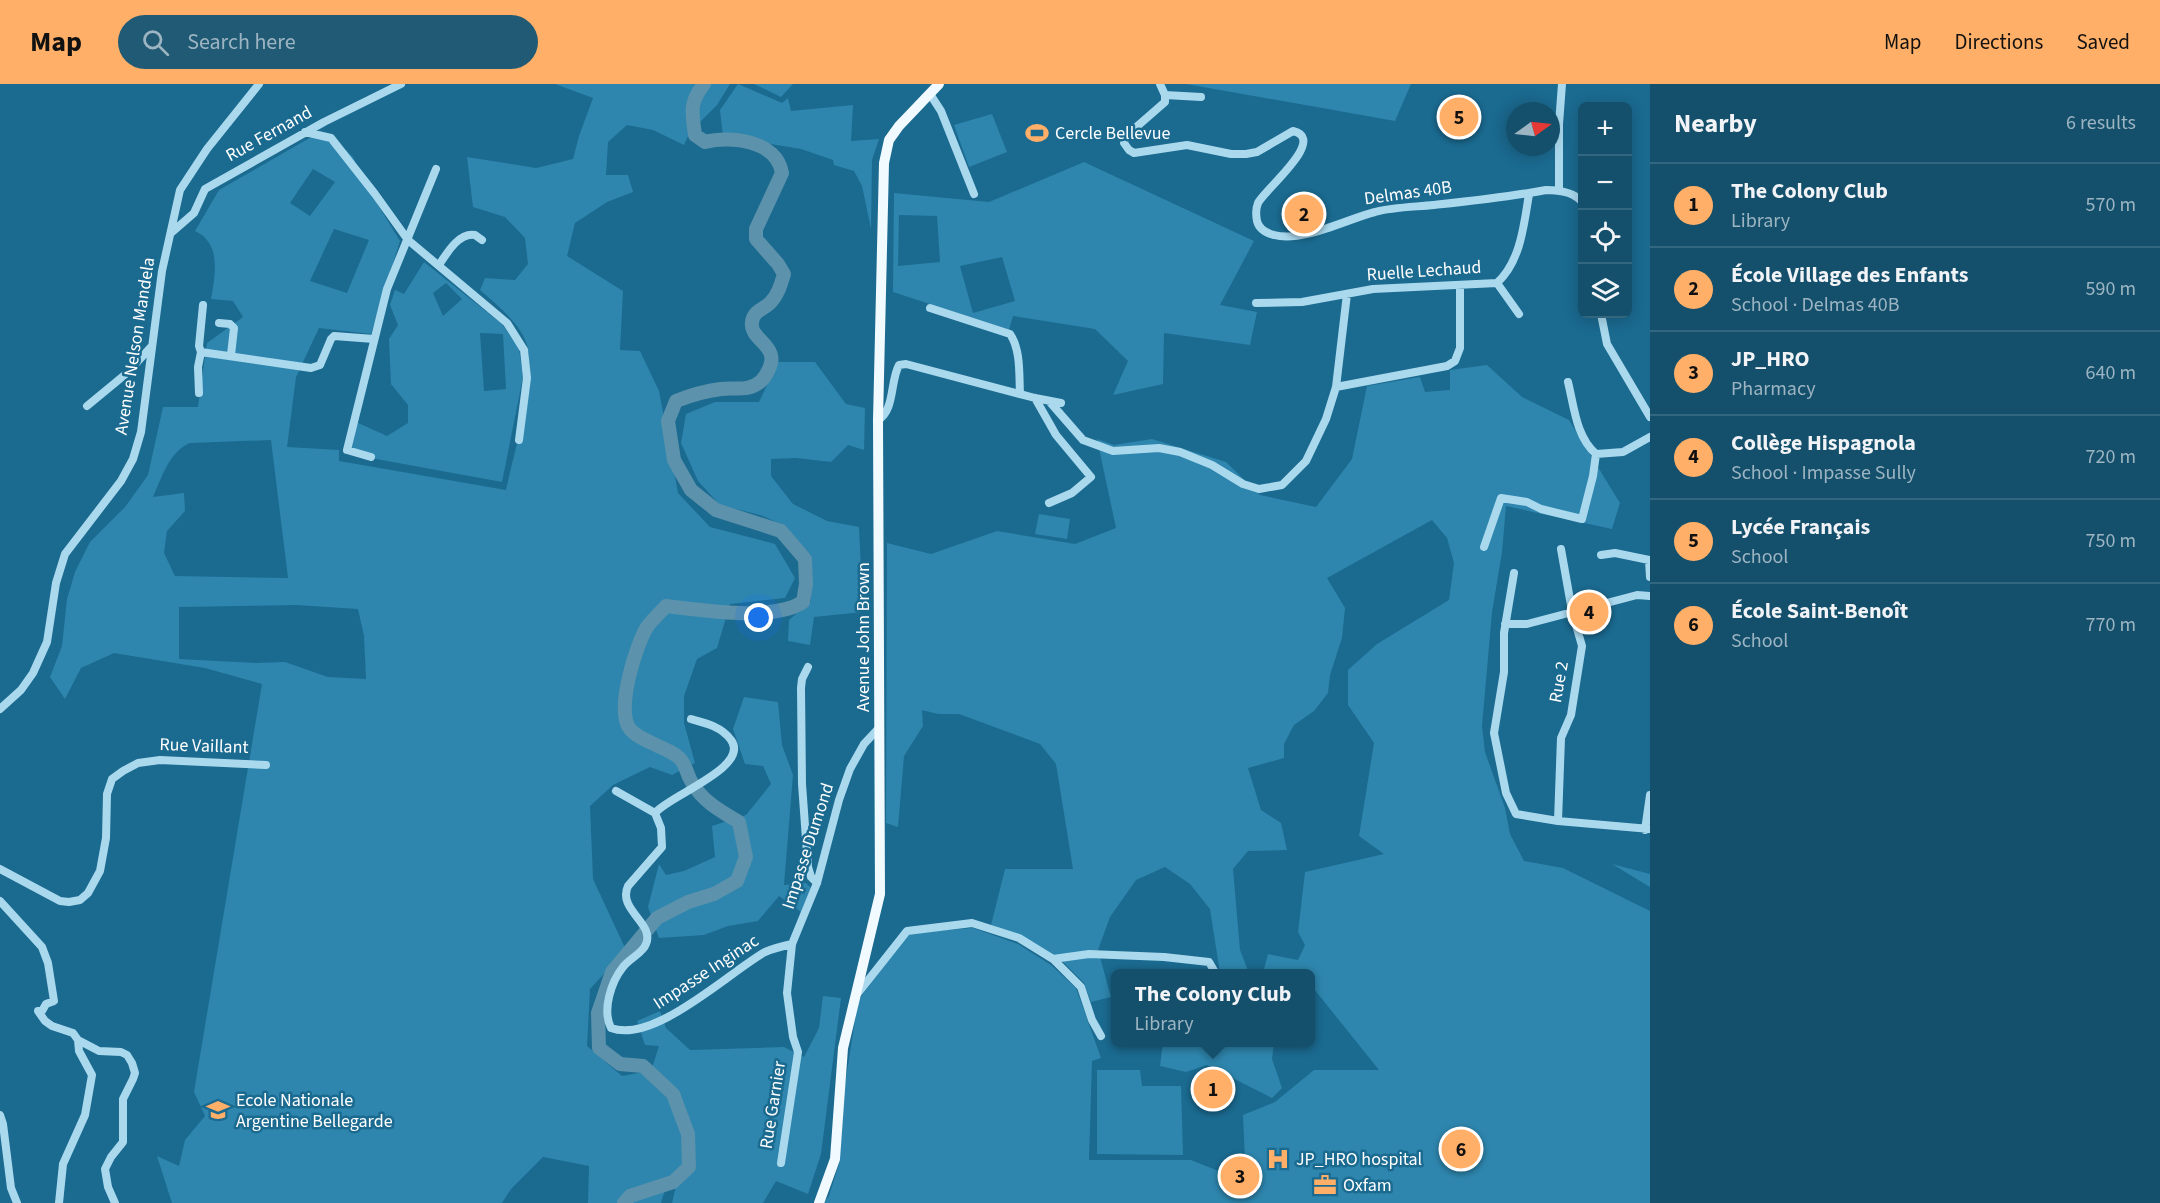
<!DOCTYPE html>
<meta charset="utf-8">
<style>
:root{--surface:#14506c;--page:#215a74;--text:#f1f3f6;--muted:#9db5c2;--line:#33677f;--accent:#ffaf67}
body{margin:0;font-family:"Source Sans 3",sans-serif;background:var(--page);color:var(--text)}
.controls{position:absolute;right:18px;top:18px;display:grid;overflow:hidden;border-radius:9px;box-shadow:0 3px 15px #0003}
.controls button{width:54px;height:54px;display:grid;place-items:center;padding:0;border:0;border-bottom:2px solid var(--line);background:var(--surface);color:var(--text);font:30px sans-serif}
.compass{position:absolute;left:1506px;top:18px;width:54px;height:54px;border-radius:50%;background:var(--surface);box-shadow:0 3px 15px #0003;rotate:75deg}
.you{position:absolute;left:759px;top:534px;width:21px;height:21px;margin:-15px;border:4px solid #fff;border-radius:50%;background:#1a73e8;box-shadow:0 0 0 9px #1a73e833}
.badge{display:grid;place-items:center;width:39px;height:39px;border-radius:50%;background:var(--accent);color:#111;font-size:20px;font-weight:700}
.pin{position:absolute;translate:-50% -50%;border:3px solid #fff;box-shadow:0 2px 6px #0006}
.popup{position:absolute;left:1111px;top:885px;width:204px;height:78px;box-sizing:border-box;display:grid;place-content:center;border-radius:9px;background:var(--surface);filter:drop-shadow(0 2px 4px #0005);font-size:20px;white-space:nowrap;color:var(--muted)}
.popup b{font-size:22px;color:var(--text)}
.popup::after{content:'';position:absolute;left:50%;top:100%;margin-left:-12px;border:12px solid transparent;border-top-color:var(--surface)}
.list{margin:0;padding:0;list-style:none}
h2{display:flex;justify-content:space-between;align-items:center;height:78px;margin:0;padding:0 24px;font-size:26px}
h2 small{font-size:20px;font-weight:400;color:var(--muted)}
.list li{display:grid;grid-template-columns:39px 1fr auto;gap:18px;align-items:center;box-sizing:border-box;height:84px;padding:0 24px;border-top:2px solid var(--line)}
.list b{display:block;font-size:22px;white-space:nowrap}
.list p{margin:0;font-size:20px;white-space:nowrap;color:var(--muted)}
.list em{font-size:20px;font-style:normal;color:var(--muted)}
.icon{flex:none;width:33px;height:33px;fill:none;stroke:currentColor;stroke-width:2;stroke-linecap:round;stroke-linejoin:round}
.map{position:relative;flex:none;width:1650px;height:1119px;overflow:hidden}
header{display:flex;align-items:center;gap:36px;box-sizing:border-box;height:84px;padding:0 30px;background:var(--accent);color:#111}
header strong{font-size:28px}
nav{display:flex;gap:33px;margin-inline-start:auto;font-size:21px}
.search{width:420px;height:54px;background:var(--page);display:flex;align-items:center;gap:15px;box-sizing:border-box;padding:0 21px;border-radius:33px;color:var(--muted);font-size:22px}
main{display:flex}
aside{flex:1;background:var(--surface)}
.map>svg:first-child{display:block}
.green{fill:#2e86ae;fill-rule:evenodd}
.lines{fill:none;stroke-linecap:round;stroke-linejoin:round}
.river{stroke:#5c92ab;stroke-width:14}
.minor{stroke:#aad9ee;stroke-width:8}
.major{stroke:#f1faff;stroke-width:10}
.labels{text-anchor:middle;dominant-baseline:central;stroke-width:5;stroke-linejoin:round;paint-order:stroke}
.poi-label{font-size:18px;fill:#fff;stroke:#1b6a90;text-anchor:start}
.street-label{font-size:18px;fill:#fff;stroke:#1b6a90}
</style>
<header>
<strong>Map</strong>
<div class="search"><svg class="icon" aria-label="search" viewBox="0 0 24 24"><circle cx="10" cy="10" r="6"/><path d="M15 15l6 6"/></svg>Search here</div>
<nav><a>Map</a><a>Directions</a><a>Saved</a></nav>
</header>
<main>
<div class="map">
<svg width="1650" height="1119" viewBox="0 0 1650 1119">
<rect width="100%" height="100%" fill="#1b6a90"/>
<!-- green -->
<path class="green" d="M555 0H730L717 21 690 48 684 61 653 46 627 41 608 58 606 91H628L633 108 607 118 575 139 567 172 623 207 620 266 640 267 659 307 678 409 710 443 775 460 795 494 785 514 730 520 717 564 697 575 684 612V639L695 679 672 691 650 683 613 701 590 722 593 795 626 866 590 905 587 962 622 992 644 988 671 1013 684 1051V1082L667 1099 661 1119H588L589 1082 543 1073 511 1105 502 1119H172L157 1072 179 1082 185 1056 205 1032 194 1008 262 600 205 584 114 569 81 584 65 615 50 593 62 562 67 515 75 488 90 458 125 423 148 391 163 323H198L207 259 243 233 233 217 211 215C215 192 222 159 195 147L219 106 313 52 334 55 353 73 365 100 400 157 371 250 319 244 296 293 287 363 339 366V377L506 406C514 369 536 296 527 261 521 240 496 220 480 206L485 194 515 196 528 180 525 154 505 133 473 123 467 73 536 84 573 75 579 52 593 14ZM313 85 335 98 310 132 290 119ZM334 145 369 156 347 209 310 197ZM271 356 288 494 175 492 164 469 167 447 185 427 184 409 153 413C162 393 169 368 190 359ZM296 521 358 525 364 552 366 595 328 593 285 578 256 579 179 575V523Z
M738 0 782 19 788 14 791 27 853 21 851 57 879 55 872 76 871 145 862 102 854 87 834 81 833 76 801 65 723 52 720 26Z
M754 0H793L781 13Z
M1186 0H1411L1395 37Z
M992 30 1007 68 969 83 954 41Z
M1084 78 1254 157 1220 221 1257 228 1250 261 1164 249 1163 300 1113 311 1128 277 1095 245 1013 232 1009 246 893 208 894 109 989 118ZM899 131 937 132 940 178 898 182ZM1002 173 1015 217 973 229 960 182Z
M424 178 502 240 519 265 523 293 502 398 349 370 356 338 387 352 408 339V321L391 300 389 255 398 241 390 221 395 206 404 210ZM446 199 462 215 443 232 433 209ZM480 249 503 250 506 305 484 307Z
M778 278H815L846 320 865 324 864 366 848 361 831 378 796 374 771 375V392L793 420 827 437 859 443 863 528 814 533 810 561 788 557 789 536 811 517V471L781 440 760 431 720 421 698 397 681 359 686 330 715 318H759Z
M1487 281 1522 313 1569 336 1620 419 1612 445 1506 422 1502 468 1492 528 1482 642 1485 668 1505 724 1510 750 1524 777 1563 784 1650 827V1119H824L829 1112 839 1080 844 1007 858 917 908 849 973 844 1018 860 1051 881 1076 904 1101 974 1092 977 1089 1076H1191L1246 1098 1243 1031 1275 1018 1314 986H1379L1314 905 1311 907 1310 890 1263 889 1268 870 1298 876 1305 861 1298 848 1305 788 1384 770 1359 752 1374 659 1348 621V586L1377 560 1449 516 1454 479 1447 454 1432 436 1327 494 1345 524 1342 554 1330 591 1328 609 1314 627 1294 641 1284 660V674L1248 684 1261 726 1281 739 1287 766 1248 767 1233 785 1240 866 1249 889H1220L1210 825 1190 800 1165 783 1136 796 1110 833 1098 866 1111 913 1091 918 1084 899 1062 877 1033 858 991 841 1005 785H1073L1056 680 1040 660 959 630H938L922 626 923 642 904 672 898 743 886 739 887 459 931 470 997 447 1075 460 1116 444 1097 355 1114 361 1152 355 1226 378 1260 411 1316 423 1352 375 1367 302 1420 293 1425 308 1450 306V286Z
M1039 430 1070 435 1067 455 1035 450Z
M744 613 778 618 782 661 793 691 784 801 806 799 811 804 801 828 779 812 758 837 728 842 704 851 659 854 648 823 659 780 666 791 684 787 715 773 712 742 746 731 771 700 763 682 745 680 733 645Z
M1612 780 1650 790V803Z
M823 912 841 914 821 1070 808 1110 776 1097 763 1119H672L676 1102 691 1087V1049L673 1005 652 984 659 962 645 961 637 937 660 927 666 944 690 966 784 963 804 973 819 944Z
M1163 959H1274L1272 975 1282 1004 1272 1014 1207 981 1186 988 1160 982Z
M1097 986H1140L1142 1002H1181L1183 1071 1097 1070Z"/>
<g class="lines">
<!-- river -->
<path class="river" d="M624 1119 630 1112 673 1098 689 1083 688 1050 673 1010 643 982 620 980 599 964 598 929 612 888 657 834 688 818 714 810 737 797 746 773 739 738C720 727 702 717 691 697 687 690 686 682 681 676 674 665 640 658 630 645 615 627 636 561 647 543 652 536 660 529 666 522 702 526 772 538 803 518L806 500 805 475 781 447 716 426 691 406 674 376 668 337 676 317C691 311 705 307 721 305 736 303 747 308 760 298 764 295 766 291 768 287 782 261 749 257 752 238 753 227 764 225 770 219 778 211 781 200 784 190L778 180 756 155V145L782 89C777 57 731 51 705 58L695 51C692 28 689 19 704 0"/>
<!-- minor -->
<path class="minor" d="M1160 0 1165 11V18L1126 52 1124 59 1129 66 1134 69 1187 61 1231 70H1246L1257 68 1293 47C1328 55 1264 106 1258 119 1256 124 1256 132 1257 137 1259 145 1266 149 1274 151 1302 159 1347 135 1375 128 1393 123 1414 123 1434 121 1471 117 1509 113 1546 106 1559 106 1574 108 1582 118
M930 10 941 27 974 110
M1165 11 1201 13
M305 48 331 54 375 110 408 156 507 239 524 266 527 294 519 356
M1559 105V40L1562 0
M171 149 194 129 205 105 324 38 401 0
M439 181C447 169 459 148 475 151L482 156
M1497 199 1519 230
M1256 219 1302 218 1373 205 1497 199C1521 177 1524 140 1529 110
M203 221 199 262 201 268 311 284 320 281 331 255 334 252 374 255
M930 224 1010 250C1021 266 1019 291 1020 310
M1601 230 1607 260 1650 333
M219 239 230 240 234 244 231 271
M1568 298C1574 322 1576 353 1596 370L1623 368 1650 353
M1336 303 1347 210
M199 309 198 283 201 268
M1035 314 1056 351 1091 393 1072 409 1049 419
M1049 317 1083 356 1113 367 1159 364 1180 368 1212 381 1243 400 1259 405 1282 401 1306 377 1326 335 1336 303 1447 282 1455 277 1460 264V201
M87 322 127 289 151 263
M878 336C895 326 890 297 899 281L906 280 1035 314 1061 319
M371 373 347 366 387 205 436 85
M1484 463 1501 414 1527 418 1541 425 1582 435 1593 392 1596 370
M1601 471 1615 469 1649 476 1650 493
M1514 489 1504 549V588L1494 649 1506 709 1516 730 1558 737 1650 745
M1505 540H1527L1637 511 1650 512
M808 583 802 595 801 604 802 700 808 783 811 793 817 799
M0 625 21 606 33 589 47 558 56 499 65 470 121 397 133 375 141 348 162 187 180 106 207 65 259 0
M616 707 655 729 661 744 662 763 628 802C617 826 655 839 646 860 643 869 629 875 623 883 611 898 602 926 611 944 654 960 728 889 765 868 774 864 783 862 792 860
M655 729C668 712 751 683 731 656 722 643 706 639 691 635
M1558 737 1561 654 1571 631 1582 562 1572 527 1561 465
M1645 746 1650 711
M0 785 60 817 69 818 80 816 88 809 100 787 106 754 107 710 112 695 123 687 138 679 160 676 266 681
M0 817 42 863 48 879 54 917 46 920 42 927H38L45 937 52 942 73 949 78 956 99 967 121 968 127 971 132 979 135 989 133 995 123 1015V1058L111 1073 105 1085 108 1103 115 1119
M1053 875 1089 870 1164 873 1209 878 1216 890
M858 909 907 847 972 839 1019 854 1053 875 1081 903 1092 936 1101 952
M0 1031 3 1040 11 1104 17 1119
M781 1079 798 968 793 953 787 909 792 860 817 799 839 716 850 685 864 660 879 644
M59 1119 63 1080 85 1031 92 991 79 967 78 956"/>
<!-- major -->
<path class="major" d="M819 1119 835 1075 843 964 880 810 878 336 884 79 889 56 899 42 939 0"/>
</g>
<!-- icons -->
<defs>
<g id="stadium-bare" transform="scale(1.8)"><path d="M0-5a6.5 5 0 1 0 0 10a6.5 5 0 1 0 0-10ZM-3.5-1.8h7v3.6h-7Z" fill="#ffaf67" stroke="#1b6a90" stroke-width="2.5" paint-order="stroke"/></g>
<g id="school-bare" transform="scale(1.8)"><path d="M0-5L7-2L0 1L-7-2ZM-4 1L0 2.5L4 1V4Q0 6-4 4Z" fill="#ffaf67" stroke="#1b6a90" stroke-width="2.5" paint-order="stroke"/></g>
<g id="hospital-bare" transform="scale(1.8)"><path d="M-5-5h3v3.5h4V-5h3V5h-3V1.5h-4V5h-3Z" fill="#ffaf67" stroke="#1b6a90" stroke-width="2.5" paint-order="stroke"/></g>
<g id="office-bare" transform="scale(1.8)"><path d="M-6-3h4V-5.5h4V-3h4V5H-6ZM-1-4.5V-3h2v-1.5ZM-6 0V1H6V0Z" fill="#ffaf67" stroke="#1b6a90" stroke-width="2.5" paint-order="stroke"/></g>
</defs>
<g fill-rule="evenodd">
<use href="#stadium-bare" x="1037" y="49"/>
<use href="#school-bare" x="218" y="1026"/>
<use href="#hospital-bare" x="1278" y="1075"/>
<use href="#office-bare" x="1325" y="1101"/>
</g>
<g class="labels">
<!-- poi labels -->
<g class="poi-label">
<text x="1055" y="49">Cercle Bellevue</text>
<text x="236" y="1016">Ecole Nationale<tspan x="236" dy="21">Argentine Bellegarde</tspan></text>
<text x="1296" y="1075">JP_HRO hospital</text>
<text x="1343" y="1101">Oxfam</text>
</g>
<!-- street labels -->
<g class="street-label">
<text transform="translate(269 50) rotate(-29)">Rue Fernand</text>
<text transform="translate(1408 109) rotate(-8)">Delmas 40B</text>
<text transform="translate(1424 187) rotate(-4)">Ruelle Lechaud</text>
<text transform="translate(135 262) rotate(-81)">Avenue Nelson Mandela</text>
<text transform="translate(863 553) rotate(-90)">Avenue John Brown</text>
<text transform="translate(1559 598) rotate(-80)">Rue 2</text>
<text transform="translate(204 662) rotate(2)">Rue Vaillant</text>
<text transform="translate(808 762) rotate(-72)">Impasse Dumond</text>
<text transform="translate(706 888) rotate(-33)">Impasse Inginac</text>
<text transform="translate(773 1021) rotate(-81)">Rue Garnier</text>
</g>
</g>
</svg>
<div class="controls">
<button>+</button>
<button>−</button>
<button><svg class="icon" aria-label="locate" viewBox="0 0 24 24"><circle cx="12" cy="12" r="6"/><path d="M12 2v4M12 18v4M2 12h4M18 12h4"/></svg></button>
<button><svg class="icon" aria-label="layers" viewBox="0 0 24 24"><path d="M12 4l9 5-9 5-9-5zM3 14l9 5 9-5"/></svg></button>
</div>
<svg class="compass" viewBox="-18 -18 36 36"><path d="M0-13l5 13h-10z" fill="#e53935"/><path d="M0 13l5-13h-10z" fill="#9db5c2"/></svg>
<div class="you"></div>
<div class="pin badge" style="left:1213px;top:1005px">1</div>
<div class="popup"><b>The Colony Club</b>Library</div>
<div class="pin badge" style="left:1304px;top:130px">2</div>
<div class="pin badge" style="left:1240px;top:1092px">3</div>
<div class="pin badge" style="left:1589px;top:528px">4</div>
<div class="pin badge" style="left:1459px;top:33px">5</div>
<div class="pin badge" style="left:1461px;top:1065px">6</div>
</div>
<aside>
<h2>Nearby<small>6 results</small></h2>
<ul class="list">
<li><span class="badge">1</span><div><b>The Colony Club</b><p>Library</p></div><em>570 m</em></li>
<li><span class="badge">2</span><div><b>École Village des Enfants</b><p>School · Delmas 40B</p></div><em>590 m</em></li>
<li><span class="badge">3</span><div><b>JP_HRO</b><p>Pharmacy</p></div><em>640 m</em></li>
<li><span class="badge">4</span><div><b>Collège Hispagnola</b><p>School · Impasse Sully</p></div><em>720 m</em></li>
<li><span class="badge">5</span><div><b>Lycée Français</b><p>School</p></div><em>750 m</em></li>
<li><span class="badge">6</span><div><b>École Saint-Benoît</b><p>School</p></div><em>770 m</em></li>
</ul>
</aside>
</main>
